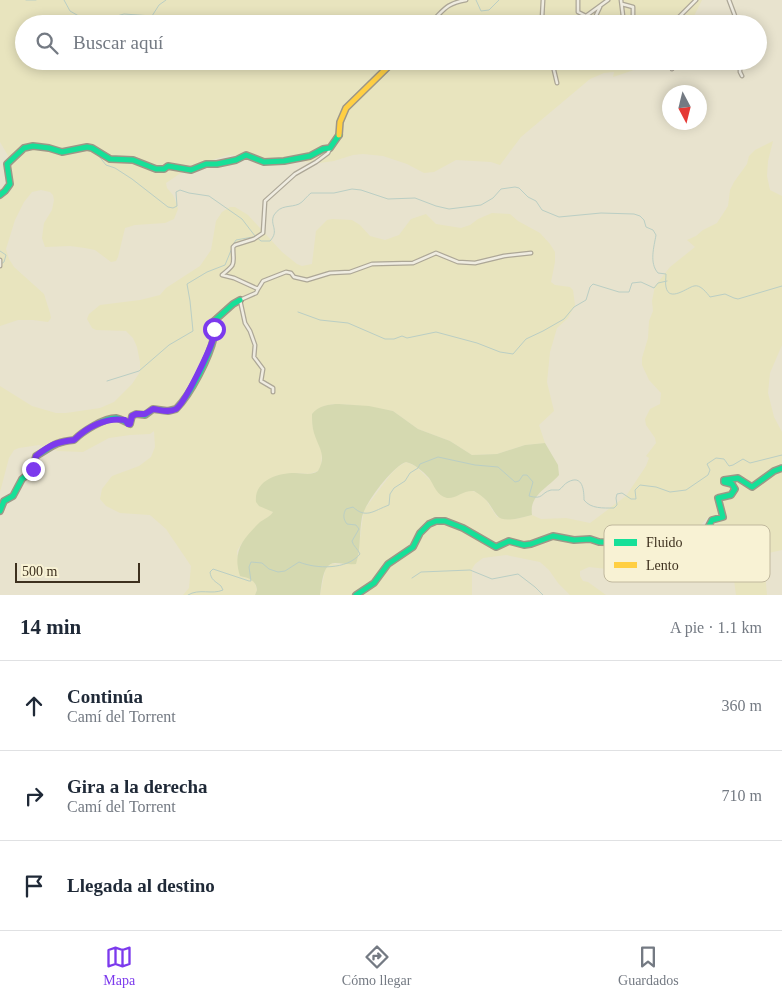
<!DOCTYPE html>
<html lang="es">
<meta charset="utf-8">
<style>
:root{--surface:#fff;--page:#f6f6f7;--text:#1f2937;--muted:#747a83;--line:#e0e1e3;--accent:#7c3aed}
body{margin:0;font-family:Georgia,serif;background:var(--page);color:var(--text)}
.compass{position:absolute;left:662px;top:85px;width:45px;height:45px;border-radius:50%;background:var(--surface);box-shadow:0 2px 12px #0003;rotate:173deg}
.scale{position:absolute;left:15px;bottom:12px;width:125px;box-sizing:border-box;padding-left:5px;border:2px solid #3d301e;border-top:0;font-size:14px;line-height:18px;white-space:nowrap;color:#3d301e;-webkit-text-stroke:4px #f8f2d4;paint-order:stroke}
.stop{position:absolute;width:15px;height:15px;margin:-11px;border:4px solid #7c3aed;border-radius:50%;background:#fff}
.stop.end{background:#7c3aed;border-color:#fff;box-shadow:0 1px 5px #0008}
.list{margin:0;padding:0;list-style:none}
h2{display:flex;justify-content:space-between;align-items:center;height:65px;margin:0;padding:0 20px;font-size:21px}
h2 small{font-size:16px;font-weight:400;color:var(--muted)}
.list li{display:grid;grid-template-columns:32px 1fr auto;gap:15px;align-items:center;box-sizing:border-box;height:90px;padding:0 20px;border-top:1px solid var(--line)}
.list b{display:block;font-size:19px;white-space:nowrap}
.list p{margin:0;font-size:16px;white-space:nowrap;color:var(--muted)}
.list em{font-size:16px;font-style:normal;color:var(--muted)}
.icon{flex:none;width:28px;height:28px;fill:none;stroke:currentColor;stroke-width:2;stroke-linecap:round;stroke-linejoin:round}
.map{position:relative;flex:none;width:782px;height:595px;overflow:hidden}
.search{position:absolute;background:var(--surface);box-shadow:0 2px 12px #0003;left:15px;right:15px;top:15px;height:55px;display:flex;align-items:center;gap:12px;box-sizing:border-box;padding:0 18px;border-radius:28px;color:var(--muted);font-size:19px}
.sheet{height:335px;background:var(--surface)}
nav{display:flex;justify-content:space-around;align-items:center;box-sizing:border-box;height:70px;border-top:1px solid var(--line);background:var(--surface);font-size:14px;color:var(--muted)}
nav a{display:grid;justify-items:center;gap:2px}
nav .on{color:var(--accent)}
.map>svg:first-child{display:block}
.farmland{fill:#e8e4be}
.green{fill:#d5d9b0}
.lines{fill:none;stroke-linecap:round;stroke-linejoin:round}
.stream{stroke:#bacec4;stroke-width:1}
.street-casing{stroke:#ada797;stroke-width:5}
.fast-casing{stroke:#9d9787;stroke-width:8}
.slow-casing{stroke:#9d9787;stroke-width:8}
.street{stroke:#efece1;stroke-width:2.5}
.fast{stroke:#16e098;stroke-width:5}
.slow{stroke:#ffcf43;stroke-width:5}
.route{stroke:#7c3aed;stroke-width:6}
.key{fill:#f8f2d4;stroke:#c0b89d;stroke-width:1}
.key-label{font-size:14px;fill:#3d301e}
</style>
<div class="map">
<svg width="782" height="595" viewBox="0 0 782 595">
<rect width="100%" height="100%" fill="#e8e3ce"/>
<!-- farmland -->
<path class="farmland" d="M0 0H702L690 24H24V61H665L664 65 634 70 613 77 614 72 604 73 590 79 521 137 500 165 491 162 456 160 434 172 424 173 407 164 383 156 363 154 353 155 334 161 319 163 229 155 191 166 166 183 167 188 173 195 177 205 178 209 174 219 165 223 135 225 125 228 118 257 116 261 111 262 95 250 85 248 70 246 45 247 42 238 44 223 52 210 54 200 53 195 50 192 41 190 32 192 24 202 15 220 6 249 9 259 14 267 44 294 50 313 51 318 48 322 33 320H18L0 326V189L10 183 13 179 10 159 0 142Z
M773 141 768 161 767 176 770 190 782 196V345L770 373 768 393 774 417 782 432V550L764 554 762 557 765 573 767 595H736L733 573 724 554 734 543 733 538 708 517 698 528 688 533 677 535 661 531 655 532 651 542 659 549 665 558 666 563 662 568 607 569 589 567 580 571V576L583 581 588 582 606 595H570L558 583 549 570 540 562 506 555 483 558 475 564 472 569V595H320L325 571 327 567 331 564 341 565 357 560 364 510 391 474 398 467 406 462 415 466 430 480 456 496 469 490 479 493 486 500 497 517 516 519 532 515 541 519 566 518 590 523 626 496 646 466 649 458 646 456 656 443 655 438 646 425 645 419 650 409 660 404 661 393 649 380 642 365V358L648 338 649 321 653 311 652 301 655 286 670 267 695 247 687 240 696 236 703 230 717 223 728 206 730 190 734 182 747 164 749 156 755 150Z
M230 207H235L248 215 282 252 297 264 302 266 312 264 316 231 327 220 332 219 352 220 360 225 370 236 385 240 399 235 411 219 426 214 436 224 461 228 470 225 478 219 492 213 510 214 518 221 540 233 550 244 555 252V262L551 282 555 285 570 287 573 290 575 305 568 318 557 328 550 352 547 382 554 411 539 425 545 443 525 445 497 454 472 455 450 441 418 429 393 411 354 405 334 404 324 406 312 414 313 429 322 452 321 467 318 471 309 474 295 473 275 476 268 509 273 512 271 515 259 524 242 543 237 551 240 576 250 578 254 581 257 590 255 595H183L189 588 191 566 166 529 150 515 120 513 106 506 100 499 102 489 112 476 139 466 151 457 155 447 154 431 150 434 130 435 109 438 83 452 58 451 39 445 19 448 14 450 9 458 0 492V386L32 406 56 413H66L100 408 114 402 132 384 140 372V362L137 347 133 338 126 331 96 330 92 328 87 319 89 314 100 305 140 300 160 295 166 288 200 266 211 250 216 221 222 212Z"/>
<!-- green -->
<path class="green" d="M339 404 369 406 393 411 418 429 450 441 472 455 497 454 525 445 545 443 558 465 559 475C548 488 529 495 532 515 483 529 505 508 474 491 463 490 456 499 447 498 437 496 434 485 429 478 423 471 414 464 406 462 392 467 365 503 362 517 359 532 361 549 356 564 349 565 342 563 335 563 322 563 322 586 320 595H255L257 590C256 580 249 578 240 576 232 551 243 539 260 522 264 519 270 517 273 512L259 506 256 502C254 480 278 473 295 473 304 473 310 476 318 471 327 455 319 449 314 433 312 427 312 420 312 414 318 406 329 404 339 404Z"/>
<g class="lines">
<!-- stream -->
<path class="stream" d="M26 0H36
M64 0 70 11 91 23 124 14 152 16 159 5 166 0
M476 0 481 11 489 10 499 0
M46 150 63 155 85 150 93 151
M98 155 106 165 115 168 132 179 168 207 173 208 177 206 176 192 180 190 189 193 209 196 242 219 255 236 261 241H270C280 230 269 225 274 215 281 204 290 208 299 204 303 202 307 196 311 193H334L352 189 361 190 388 199 415 198 436 206 449 209 481 205 493 198 501 189 515 187 519 188 528 197 536 201 542 210 559 217 601 213 634 214 640 216 644 220 646 227 653 230 656 235C654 247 649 263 658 273L666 274C666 278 665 283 666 287 669 303 688 287 694 286 700 284 707 293 710 297L725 294 734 298 738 299 782 286
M0 199C21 183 9 187 10 167L18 156
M233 245 236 240 253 237
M0 251 6 255 4 262 1 264
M298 312 320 320 348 323 385 339H394L402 336 407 338 436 332 477 343 500 352 513 354 526 339 543 331 564 319 574 307 586 300 590 287 593 284 619 292H629L632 283 641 282 654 288 658 283 667 281
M107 381 139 371 169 345 193 331 190 301 187 284 207 272 225 265 232 248
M412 578 421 572 470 570 492 579 518 574 535 587 543 595
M188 595C199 588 212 595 223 590L221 586C215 581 211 580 210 572L213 569 249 581H251L249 567 251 562 262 563 269 569 278 572 285 571 299 562C316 569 347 570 360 554 358 549 353 546 352 541L359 529 356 525 347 524C343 519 343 514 346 509L353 507C366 519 373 511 389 505L390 494 394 488 405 481 410 473 418 468 420 464 438 457 475 465 498 467 515 482 519 481 523 475H527L533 482 529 496C544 500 540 493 551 490 553 490 557 490 559 490 562 488 564 484 568 482 583 474 584 491 584 500 591 509 603 508 614 508L617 505 616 498 617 494 622 493 631 499H636L635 490 640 485 656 487 670 492 686 490 708 475 710 470 707 464 716 458 724 459 729 466 733 465 743 459 750 463 782 455"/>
<!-- street casing -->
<g class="street-casing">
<path id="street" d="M578 0V12L586 16 608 0
M621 0 624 24
M729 0 738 24
M622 4 633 7V24
M429 24C444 11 444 4 466 0
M539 24 542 18 543 0
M592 24 600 7
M672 24 696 0
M556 61 553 66 557 83
M671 61 672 69
M740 61V72L742 76
M0 260V266
M258 289 263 281 286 272 291 273 294 277 307 280 330 273 350 272 372 264 413 263 436 253 458 262 475 263 504 256 531 253
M273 392V388L261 381 263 369 254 357 255 345 250 331 245 323 240 300 256 293 258 289 234 278 222 275C237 263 233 265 233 247L235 245 254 239 263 233 265 201 295 174 316 162 328 153 330 149"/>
</g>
<!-- fast casing -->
<g class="fast-casing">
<path id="fast" d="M0 195 5 191 10 184 7 164 24 148 33 146 49 148 62 152 87 147 92 148 110 159 133 160 156 169H164L168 166 191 170 206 164H217L236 160 246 155 264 162 284 161 310 156 323 149 330 148 339 135
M0 511 4 501 13 496 22 479 32 471 36 456C52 447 54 442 74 440 83 431 104 418 116 418 122 419 125 422 130 424L132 416 136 414 145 415 153 409 168 411 176 409C191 394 209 358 214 337 215 331 214 326 214 321L233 304 240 300
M356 595 374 583 388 564 413 547 420 533 429 524 436 521H445L463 528 496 547 509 541 524 545 531 544 553 536 574 540 590 539 599 542 663 543 675 533C696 538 702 541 712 520L723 517 718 498 731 495 735 489 732 484 724 482V480L738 478 752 487 774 471 782 468"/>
</g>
<!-- slow casing -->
<g class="slow-casing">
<path id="slow" d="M339 135 340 122 346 108 394 61"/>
</g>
<!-- street -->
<use href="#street" class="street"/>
<!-- fast -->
<use href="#fast" class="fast"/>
<!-- slow -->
<use href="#slow" class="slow"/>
</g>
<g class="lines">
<!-- route -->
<path class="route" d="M33 469 36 456C50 445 56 442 74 440 87 427 106 417 125 420L128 424H130L132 416 136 414H145L153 409C161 410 169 413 176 409 185 403 211 348 214 336 215 334 214 331 214 329"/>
</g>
<!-- legend -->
<rect x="604" y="525" width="166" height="57" rx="8" class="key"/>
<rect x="614" y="539" width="23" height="7" fill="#16e098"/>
<rect x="614" y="562" width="23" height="6" fill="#ffcf43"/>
<g class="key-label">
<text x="646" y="547">Fluido</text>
<text x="646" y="570">Lento</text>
</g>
</svg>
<svg class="compass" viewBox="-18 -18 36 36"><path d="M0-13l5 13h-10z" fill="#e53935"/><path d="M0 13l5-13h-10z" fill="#747a83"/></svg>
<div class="scale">500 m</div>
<div class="stop" style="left:214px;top:329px"></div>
<div class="stop end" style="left:33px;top:469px"></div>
<div class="search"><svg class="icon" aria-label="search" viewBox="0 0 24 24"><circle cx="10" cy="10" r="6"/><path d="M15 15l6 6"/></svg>Buscar aquí</div>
</div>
<section class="sheet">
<h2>14 min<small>A pie · 1.1 km</small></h2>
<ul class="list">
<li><svg class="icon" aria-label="ahead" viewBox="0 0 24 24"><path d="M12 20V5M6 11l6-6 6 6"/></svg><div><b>Continúa</b><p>Camí del Torrent</p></div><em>360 m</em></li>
<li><svg class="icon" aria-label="right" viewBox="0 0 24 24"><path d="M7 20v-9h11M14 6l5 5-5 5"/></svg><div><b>Gira a la derecha</b><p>Camí del Torrent</p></div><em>710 m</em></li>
<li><svg class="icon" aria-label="arrive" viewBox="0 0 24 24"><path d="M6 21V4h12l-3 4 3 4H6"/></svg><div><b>Llegada al destino</b></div></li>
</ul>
</section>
<nav>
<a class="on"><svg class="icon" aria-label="map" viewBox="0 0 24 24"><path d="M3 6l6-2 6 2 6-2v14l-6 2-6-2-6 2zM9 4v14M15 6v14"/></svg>Mapa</a>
<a><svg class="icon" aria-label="directions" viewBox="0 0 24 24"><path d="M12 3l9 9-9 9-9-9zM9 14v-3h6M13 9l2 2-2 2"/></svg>Cómo llegar</a>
<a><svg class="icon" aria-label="saved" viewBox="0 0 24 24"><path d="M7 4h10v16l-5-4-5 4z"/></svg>Guardados</a>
</nav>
